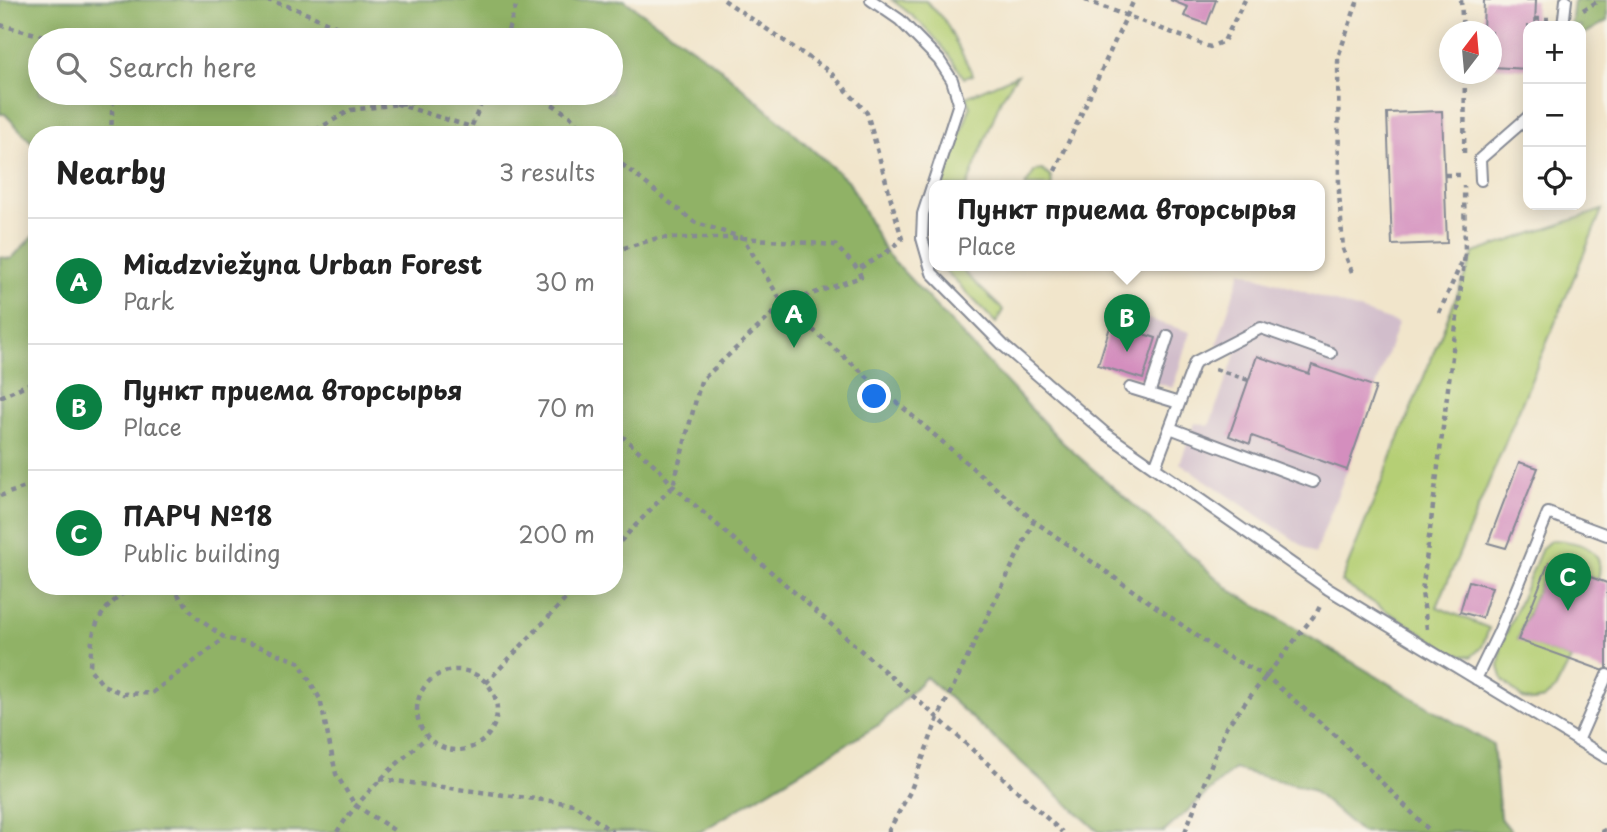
<!DOCTYPE html>
<meta charset="utf-8">
<style>
:root{--surface:#fff;--page:#f2f2f2;--text:#222;--muted:#767676;--line:#e0e0e0;--accent:#0b8043}
body{margin:0;font-family:"Playpen Sans",sans-serif;background:var(--page);color:var(--text)}
.controls{position:absolute;right:21px;top:21px;display:grid;overflow:hidden;border-radius:14px;box-shadow:0 4px 18px #0003}
.controls button{width:63px;height:63px;display:grid;place-items:center;padding:0;border:0;border-bottom:2px solid var(--line);background:var(--surface);color:var(--text);font:35px sans-serif}
.compass{position:absolute;left:1439px;top:21px;width:63px;height:63px;border-radius:50%;background:var(--surface);box-shadow:0 4px 18px #0003;rotate:16deg}
.you{position:absolute;left:875px;top:397px;width:24px;height:24px;margin:-18px;border:5px solid #fff;border-radius:50%;background:#1a73e8;box-shadow:0 0 0 10px #1a73e833}
.badge{display:grid;place-items:center;width:46px;height:46px;border-radius:50%;background:var(--accent);color:#fff;font-size:23px;font-weight:700}
.pin{position:absolute;translate:-50% -58px;filter:drop-shadow(0 2px 4px #0008)}
.pin::after{content:'';position:absolute;top:37px;width:24px;height:21px;background:inherit;clip-path:polygon(0 0,100% 0,50% 100%)}
.popup{position:absolute;left:929px;top:180px;width:396px;height:91px;box-sizing:border-box;display:grid;place-content:center;border-radius:14px;background:var(--surface);filter:drop-shadow(0 2px 5px #0005);font-size:23px;white-space:nowrap;color:var(--muted)}
.popup b{font-size:26px;color:var(--text)}
.popup::after{content:'';position:absolute;left:50%;top:100%;margin-left:-14px;border:14px solid transparent;border-top-color:var(--surface)}
.list{margin:0;padding:0;list-style:none}
h2{display:flex;justify-content:space-between;align-items:center;height:91px;margin:0;padding:0 28px;font-size:30px}
h2 small{font-size:23px;font-weight:400;color:var(--muted)}
.list li{display:grid;grid-template-columns:46px 1fr auto;gap:21px;align-items:center;box-sizing:border-box;height:126px;padding:0 28px;border-top:2px solid var(--line)}
.list b{display:block;font-size:26px;white-space:nowrap}
.list p{margin:0;font-size:23px;white-space:nowrap;color:var(--muted)}
.list em{font-size:23px;font-style:normal;color:var(--muted)}
.icon{flex:none;width:38px;height:38px;fill:none;stroke:currentColor;stroke-width:2;stroke-linecap:round;stroke-linejoin:round}
.map{position:relative;flex:none;width:1607px;height:832px;overflow:hidden}
.search{position:absolute;background:var(--surface);box-shadow:0 4px 18px #0003;left:28px;top:28px;width:595px;height:77px;display:flex;align-items:center;gap:18px;box-sizing:border-box;padding:0 24px;border-radius:38px;color:var(--muted);font-size:26px}
.panel{position:absolute;background:var(--surface);box-shadow:0 4px 18px #0003;left:28px;top:126px;width:595px;height:469px;border-radius:28px}
.map>svg:first-child{display:block}
.industrial{fill:#d1bdcb}
.green{fill:#b5cf75;stroke:#687f6a;stroke-width:2}
.forest{fill:#90b266;stroke:#567062;stroke-width:2;fill-rule:evenodd}
.building{fill:#d48ebe}
.lines{fill:none;stroke-linecap:round;stroke-linejoin:round}
.service-casing{stroke:#868a94;stroke-width:14}
.path{stroke:#868a94;stroke-width:4.5;stroke-dasharray:5 5;stroke-linecap:butt}
.service{stroke:#fff;stroke-width:10}
</style>
<div class="map">
<svg width="1607" height="832" viewBox="0 0 1607 832">
<rect width="100%" height="100%" fill="#f7f3e8"/>
<filter id="ink" filterUnits="userSpaceOnUse"><feTurbulence type="fractalNoise" baseFrequency=".0143" numOctaves="2"/><feDisplacementMap in="SourceGraphic" scale="14" xChannelSelector="R" yChannelSelector="G"/><feConvolveMatrix kernelMatrix="1 2 1 2 8 2 1 2 1" color-interpolation-filters="sRGB"/></filter>
<filter id="wash" filterUnits="userSpaceOnUse"><feTurbulence type="fractalNoise" baseFrequency=".00686" numOctaves="4" result="noise"/><feDisplacementMap in="SourceGraphic" scale="28" xChannelSelector="R" yChannelSelector="G"/><feGaussianBlur stdDeviation="1.57" result="paint"/><feColorMatrix in="noise" values="0 0 0 0 0 0 0 0 0 0 0 0 0 0 0 0 0 1.4 0 .05"/><feComposite in="paint" operator="in"/></filter>
<g filter="url(#wash)">
<rect width="100%" height="100%" fill="#f1e5cb"/>
<!-- industrial -->
<path class="industrial" d="M1241 271 1398 323 1347 470 1315 554 1180 463 1195 423 1209 426 1237 351 1217 344Z
M1116 309 1190 332 1173 388 1098 365Z"/>
<!-- green -->
<path class="green" d="M892 0 926 1 945 21 973 75 964 78C943 44 924 23 892 0Z
M1017 75 1001 99 967 186H943L970 107 966 97Z
M1042 170 1051 177 1052 186H1025L1035 171Z
M1602 210 1437 607 1489 628 1482 647 1471 657 1453 653 1341 582 1474 253Z
M941 266H958L1003 310 996 323Z
M1551 540C1575 541 1607 546 1598 579L1549 562 1518 639 1571 659 1556 688 1544 699 1533 701 1523 699 1503 680 1499 667 1501 646 1542 548Z"/>
<!-- forest -->
<path class="forest" d="M0 0H624L719 67 849 182 886 253 1062 442 1230 590 1493 745 1500 817 1512 832H1361L1311 789 1234 769 1164 832H1099L926 677 880 724 700 832H0V257L11 259 37 232V586H614V135H37V148L5 114H0ZM40 40H611V93H40Z
M1574 0H1607V21L1581 36V26H1571Z"/>
<g id="blocks">
<!-- building -->
<path class="building" d="M1170 0H1216L1207 24 1184 16 1188 7Z
M1484 0H1536L1535 26H1528V69L1492 67V32H1483Z
M1442 111 1447 243 1392 245 1387 113Z
M1111 324 1156 338 1143 379 1098 365Z
M1257 356 1309 374 1312 365 1376 387 1347 470 1252 436 1250 444 1229 436Z
M1519 462 1538 468 1506 548 1488 543Z
M1549 562 1607 583V672L1518 640Z
M1469 581 1492 587 1482 618 1460 612Z"/>
</g>
</g>
<g filter="url(#ink)">
<use href="#blocks" fill-opacity="0" stroke="#868a94" stroke-width="2"/>
<g class="lines">
<!-- service casing -->
<g class="service-casing">
<path id="service" d="M871 0 900 20 939 60 952 80 959 103 923 214 922 238 932 273 1005 347 1105 433 1328 589 1607 758
M1563 26 1566 0
M1481 180 1480 159 1528 117
M1130 388 1179 403
M1149 394 1168 336
M1170 428 1313 482
M1155 467 1195 362 1261 328 1331 353
M1476 679 1499 632 1548 513 1607 535
M1578 741 1607 675"/>
</g>
<!-- path -->
<path class="path" d="M267 0 294 8 367 40
M724 0 830 72 867 113 902 239 886 253 858 269
M1085 0 1210 47 1224 41 1245 0
M1461 0 1463 32
M1583 10 1600 0
M1535 19H1549
M0 25 60 40
M505 40 518 0
M368 93 394 103 471 127
M536 93 571 117 590 135
M111 135 113 93
M307 135 351 110 485 93
M468 135 485 94
M1464 153 1465 74
M614 158 694 222 743 238 783 304 1034 521 1223 654 1266 676 1335 735 1431 832
M1055 171 1134 0
M1445 175H1465
M614 251 658 238H743L835 245 858 269 861 277 783 304 701 381 673 486 614 548
M1352 272 1343 249 1339 192 1338 57 1358 0
M1439 313 1465 255 1464 186
M1215 369 1249 380
M0 397 37 380
M614 429 658 468 673 486 938 718 1062 832
M0 496 37 483
M132 586C97 613 91 624 90 669L103 685 123 694 152 693 225 638
M171 586 196 617 225 638 260 647 299 662 320 699 336 774 355 805 397 832
M1427 629 1422 592 1465 255
M417 710a40 40 0 1 1 80 0a40 40 0 1 1-80 0Z
M486 683 578 586
M380 779 574 804 612 832
M337 832C362 794 393 767 427 737
M888 832 910 792 938 718 1034 521
M1185 832 1226 727 1317 612 1321 604
M1601 832 1607 829"/>
<!-- service -->
<use href="#service" class="service"/>
</g>
</g>
</svg>
<div class="controls">
<button>+</button>
<button>−</button>
<button><svg class="icon" aria-label="locate" viewBox="0 0 24 24"><circle cx="12" cy="12" r="6"/><path d="M12 2v4M12 18v4M2 12h4M18 12h4"/></svg></button>
</div>
<svg class="compass" viewBox="-18 -18 36 36"><path d="M0-13l5 13h-10z" fill="#e53935"/><path d="M0 13l5-13h-10z" fill="#767676"/></svg>
<div class="you"></div>
<div class="pin badge" style="left:794px;top:348px">A</div>
<div class="pin badge" style="left:1127px;top:352px">B</div>
<div class="popup"><b>Пункт приема вторсырья</b>Place</div>
<div class="pin badge" style="left:1568px;top:611px">C</div>
<div class="search"><svg class="icon" aria-label="search" viewBox="0 0 24 24"><circle cx="10" cy="10" r="6"/><path d="M15 15l6 6"/></svg>Search here</div>
<section class="panel">
<h2>Nearby<small>3 results</small></h2>
<ul class="list">
<li><span class="badge">A</span><div><b>Miadzviežyna Urban Forest</b><p>Park</p></div><em>30 m</em></li>
<li><span class="badge">B</span><div><b>Пункт приема вторсырья</b><p>Place</p></div><em>70 m</em></li>
<li><span class="badge">C</span><div><b>ПАРЧ №18</b><p>Public building</p></div><em>200 m</em></li>
</ul>
</section>
</div>
